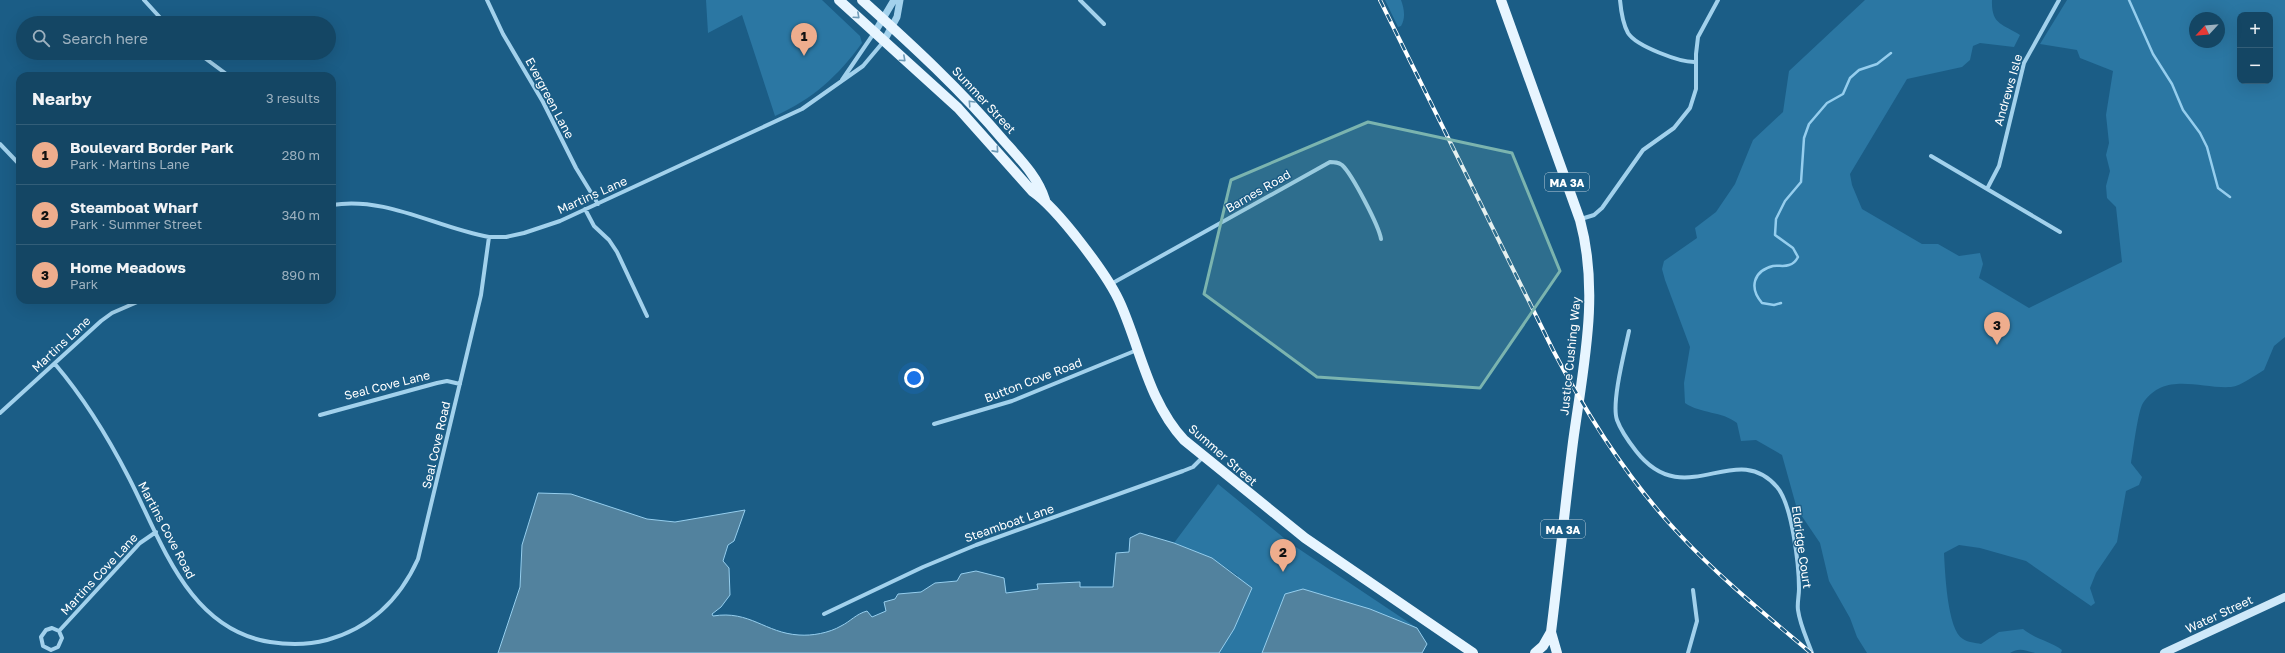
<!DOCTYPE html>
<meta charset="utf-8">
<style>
:root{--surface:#144664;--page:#1d4d6a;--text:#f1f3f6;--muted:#9db1bf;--line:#335e78;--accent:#eead8d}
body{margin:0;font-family:"Golos Text",sans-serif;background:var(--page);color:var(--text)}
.controls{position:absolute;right:12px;top:12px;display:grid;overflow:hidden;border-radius:8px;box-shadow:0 4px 16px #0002}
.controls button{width:36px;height:36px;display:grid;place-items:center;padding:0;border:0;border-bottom:1px solid var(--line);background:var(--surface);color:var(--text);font:20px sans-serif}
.compass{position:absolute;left:2189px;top:12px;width:36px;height:36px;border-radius:50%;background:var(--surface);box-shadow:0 4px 16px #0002;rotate:244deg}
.you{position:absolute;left:914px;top:378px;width:14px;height:14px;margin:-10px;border:3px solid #fff;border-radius:50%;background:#1a73e8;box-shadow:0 0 0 6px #1a73e833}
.badge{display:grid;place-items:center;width:26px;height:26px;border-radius:50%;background:var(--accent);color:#111;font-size:13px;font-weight:700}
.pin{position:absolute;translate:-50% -33px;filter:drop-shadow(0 1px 2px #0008)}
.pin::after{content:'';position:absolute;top:21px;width:14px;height:12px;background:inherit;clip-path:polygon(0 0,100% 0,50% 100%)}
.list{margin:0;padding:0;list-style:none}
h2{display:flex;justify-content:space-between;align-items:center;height:52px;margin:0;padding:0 16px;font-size:17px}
h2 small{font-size:13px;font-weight:400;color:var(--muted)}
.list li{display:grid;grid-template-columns:26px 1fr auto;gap:12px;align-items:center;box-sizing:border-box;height:60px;padding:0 16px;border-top:1px solid var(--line)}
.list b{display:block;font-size:15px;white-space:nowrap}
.list p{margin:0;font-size:13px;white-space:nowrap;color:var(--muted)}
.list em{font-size:13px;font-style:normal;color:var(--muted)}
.icon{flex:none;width:22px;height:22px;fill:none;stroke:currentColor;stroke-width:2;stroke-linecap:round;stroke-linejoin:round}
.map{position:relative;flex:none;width:2285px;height:653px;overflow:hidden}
.search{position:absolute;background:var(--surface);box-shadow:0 4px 16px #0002;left:16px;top:16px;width:320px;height:44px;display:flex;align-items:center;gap:10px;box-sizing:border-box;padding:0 14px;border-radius:22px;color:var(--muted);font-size:15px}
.panel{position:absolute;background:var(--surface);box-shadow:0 4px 16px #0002;left:16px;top:72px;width:320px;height:232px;border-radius:12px}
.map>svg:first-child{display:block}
.green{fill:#2b77a3;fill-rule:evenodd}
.water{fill:#52829e;stroke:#95ceee}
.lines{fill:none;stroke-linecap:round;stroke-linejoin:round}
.stream{stroke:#95ceee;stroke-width:2.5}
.minor{stroke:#a2d1ec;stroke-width:4}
.tertiary{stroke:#a2d1ec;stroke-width:7}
.secondary{stroke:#cee8f9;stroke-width:8}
.primary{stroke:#e7f5ff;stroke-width:10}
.rail-casing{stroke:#fff;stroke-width:4}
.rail{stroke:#1b5d86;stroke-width:2.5;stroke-dasharray:8;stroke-linecap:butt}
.oneway{stroke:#6d9ab6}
.marked{fill:#7bb4af;fill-opacity:0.2;stroke:#7bb4af;stroke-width:3;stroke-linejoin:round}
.labels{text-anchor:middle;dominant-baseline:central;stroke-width:3;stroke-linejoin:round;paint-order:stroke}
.shield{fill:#1b5d86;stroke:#bbcedb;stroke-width:1}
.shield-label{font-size:11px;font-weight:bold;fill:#fff}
.street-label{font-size:12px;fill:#fff;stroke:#1b5d86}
</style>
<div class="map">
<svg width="2285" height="653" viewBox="0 0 2285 653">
<rect width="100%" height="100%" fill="#1b5d86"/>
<!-- green -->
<path class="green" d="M706 0H822L860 36 862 43C838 76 813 99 775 116L742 15 708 33Z
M1385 0H1401C1404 8 1406 18 1401 26L1398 27Z
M1865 0H1992C1991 25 2003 24 2020 35L2014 47 1980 43 1973 46 1970 60 1962 67 1907 79 1850 174 1852 185 1862 209 1922 244H1938L1959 256 1980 253 1983 264 1979 278 2029 308 2122 262 2116 207 2107 198 2106 186 2110 171 2106 155 2109 143 2106 115 2113 71 2080 58 2077 50 2040 44 2067 0H2285V337L2274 346 2264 370C2255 375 2241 386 2231 387 2200 389 2165 371 2143 403 2138 410 2133 452 2131 463L2142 477 2139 485 2126 491 2117 542 2096 573 2090 588 2095 603 2091 606 2026 561 1980 548 1959 545 1944 553C1945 570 1947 630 1963 639 1967 642 1976 643 1981 644L1999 632 2023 629C2035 639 2050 641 2062 650L2061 653C2053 653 2043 653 2035 653 2025 651 2020 647 2010 653H1867L1857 637 1850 618 1829 581 1820 543 1797 509 1782 455 1756 440 1741 441 1737 423C1722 411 1701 414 1685 403L1684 383 1690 347 1665 280 1662 269 1664 261 1697 238 1695 228 1716 212 1735 184 1753 140 1783 112 1789 71ZM2240 15H2270V81H2240ZM2195 18H2219V42H2195Z
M1218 484 1290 543 1417 628 1331 597 1285 594 1262 653H1219L1238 576 1212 558 1174 543Z"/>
<!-- water -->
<path class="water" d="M538 493 571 494 647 519 675 522 745 510 734 541 728 545 723 561 729 568 730 595 721 607 712 614 713 616C750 610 765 633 799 635 812 636 829 633 841 626 851 621 856 614 867 611L872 617 886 611 884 602 895 599 898 594 921 592 935 583 957 581 961 574 976 571 1004 578 1006 593 1038 589 1037 584 1080 582V587H1113L1116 553 1129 552 1130 538 1140 533 1174 543 1212 558 1252 588 1234 629 1219 653H498L520 587 522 545Z
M1303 589 1370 609 1417 628 1427 644 1422 653H1262L1285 594Z"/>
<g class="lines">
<!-- stream -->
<path class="stream" d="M2129 0 2153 54 2172 84 2183 110 2200 133 2207 147 2218 188 2230 197
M1781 303 1774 305 1762 303C1749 288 1753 271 1773 266 1778 265 1784 267 1789 265 1793 264 1796 261 1798 257L1793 248 1775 235 1776 219 1785 201 1801 182 1804 138 1809 124 1827 103 1843 94 1850 78 1859 70 1877 64 1891 53"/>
<!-- minor -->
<path class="minor" d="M144 0 165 23
M487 0 503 34 543 102 576 168 598 204
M1080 0 1104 24
M1620 0C1621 11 1623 24 1628 33 1636 46 1681 63 1696 62
M198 53 229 76
M842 80 874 33
M0 144 20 165
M1931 156 2060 232
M1987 189 1999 166 2024 63 2059 0
M332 205C386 196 437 228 489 237H506L524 233 560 221 802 109 863 66 884 41
M585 209 594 226 609 240 617 252 647 316
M1581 219 1594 215 1602 208 1643 150 1674 128 1690 108 1696 89V54L1698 37 1718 0
M1111 284 1330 162C1335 162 1338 162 1342 165 1352 174 1379 226 1381 239
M1629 331C1625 350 1611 403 1617 420 1621 431 1629 442 1636 451 1685 514 1735 438 1777 487 1792 504 1799 565 1799 589 1799 596 1797 603 1798 610 1800 625 1807 639 1812 653
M55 364C84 398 109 439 129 478 162 542 188 629 270 642 289 645 308 645 327 640 370 628 400 599 418 559L481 295 489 237
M0 413 101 321 112 313 142 300
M320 415 437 383 447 381 460 384
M934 424 1012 401 1137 350
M824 614 923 567 976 545 1183 471 1193 467 1203 457
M59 631 62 638 58 647 51 650 43 646 41 637 46 630 52 628 59 631 140 543 156 532
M1688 653 1697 621 1693 590"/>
<!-- tertiary -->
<path class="tertiary" d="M875 32 894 0
M884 41 897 17 900 0"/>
<!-- secondary -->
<path class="secondary" d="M2164 653 2285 597"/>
<!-- primary -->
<path class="primary" d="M839 0 958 108 1032 191C1057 208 1109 276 1121 305 1141 351 1149 402 1184 440L1305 538 1473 653
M862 0C912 45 961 90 1004 141 1020 159 1038 177 1045 200
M1501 0 1580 220C1600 294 1583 367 1573 442 1565 505 1559 569 1551 632L1543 646 1535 653
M1551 632 1557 653"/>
<!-- rail casing -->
<g class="rail-casing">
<path id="rail" d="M1380 0 1553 350C1588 417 1628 480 1680 535 1720 578 1766 615 1811 653"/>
</g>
<!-- rail -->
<use href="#rail" class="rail"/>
</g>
<!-- one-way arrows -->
<defs><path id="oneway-chevron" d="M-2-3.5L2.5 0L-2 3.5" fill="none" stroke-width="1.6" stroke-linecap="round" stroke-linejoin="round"/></defs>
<g class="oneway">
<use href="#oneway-chevron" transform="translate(857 16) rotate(42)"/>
<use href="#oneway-chevron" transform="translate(903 59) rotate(42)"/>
<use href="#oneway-chevron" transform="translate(971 103) rotate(-133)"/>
<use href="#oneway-chevron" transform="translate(996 150) rotate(48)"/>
</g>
<!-- marked area -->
<path class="marked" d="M1368 122 1512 153 1560 271 1480 388 1317 377 1204 294 1231 180Z"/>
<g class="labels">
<!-- shield labels -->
<g class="shield">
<rect x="1545" y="173" width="44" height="18" rx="3"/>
<rect x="1541" y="520" width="44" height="18" rx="3"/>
</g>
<g class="shield-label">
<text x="1567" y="182">MA 3A</text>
<text x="1563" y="529">MA 3A</text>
</g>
<!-- street labels -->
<g class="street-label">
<text transform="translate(2008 90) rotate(-74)">Andrews Isle</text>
<text transform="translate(550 98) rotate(62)">Evergreen Lane</text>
<text transform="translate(984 100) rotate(47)">Summer Street</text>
<text transform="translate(1258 191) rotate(-30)">Barnes Road</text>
<text transform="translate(592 195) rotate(-24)">Martins Lane</text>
<text transform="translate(61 344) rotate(-43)">Martins Lane</text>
<text transform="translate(1570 356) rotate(-84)">Justice Cushing Way</text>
<text transform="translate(1033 380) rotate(-21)">Button Cove Road</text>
<text transform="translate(387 385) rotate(-14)">Seal Cove Lane</text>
<text transform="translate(436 445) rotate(-77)">Seal Cove Road</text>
<text transform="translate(1223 455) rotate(41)">Summer Street</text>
<text transform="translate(1009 523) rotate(-19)">Steamboat Lane</text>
<text transform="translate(167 530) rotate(62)">Martins Cove Road</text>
<text transform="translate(1802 547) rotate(82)">Eldridge Court</text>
<text transform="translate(99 574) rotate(-47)">Martins Cove Lane</text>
<text transform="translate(2219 614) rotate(-25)">Water Street</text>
</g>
</g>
</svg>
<div class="controls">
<button>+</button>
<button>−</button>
</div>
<svg class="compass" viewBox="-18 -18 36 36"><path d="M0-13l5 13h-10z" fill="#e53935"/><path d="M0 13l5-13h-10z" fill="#9db1bf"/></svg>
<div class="you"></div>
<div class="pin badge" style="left:804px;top:56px">1</div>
<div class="pin badge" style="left:1283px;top:572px">2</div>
<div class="pin badge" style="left:1997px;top:345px">3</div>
<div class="search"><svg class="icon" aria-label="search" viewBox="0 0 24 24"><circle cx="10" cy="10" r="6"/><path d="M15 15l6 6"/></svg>Search here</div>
<section class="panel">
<h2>Nearby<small>3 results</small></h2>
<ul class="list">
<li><span class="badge">1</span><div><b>Boulevard Border Park</b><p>Park · Martins Lane</p></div><em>280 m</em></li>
<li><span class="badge">2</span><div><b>Steamboat Wharf</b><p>Park · Summer Street</p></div><em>340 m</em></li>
<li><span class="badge">3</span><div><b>Home Meadows</b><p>Park</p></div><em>890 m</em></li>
</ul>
</section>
</div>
